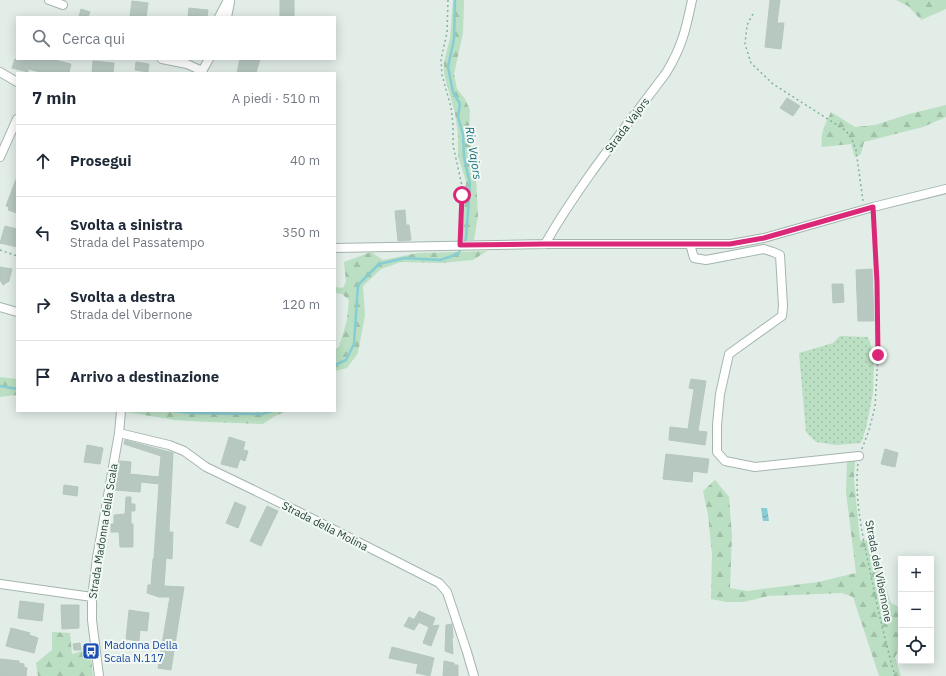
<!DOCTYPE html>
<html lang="it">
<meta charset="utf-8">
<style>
:root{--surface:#fff;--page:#f6f6f7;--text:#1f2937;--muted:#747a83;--line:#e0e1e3}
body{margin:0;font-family:"IBM Plex Sans",sans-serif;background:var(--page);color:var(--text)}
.controls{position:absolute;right:12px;bottom:12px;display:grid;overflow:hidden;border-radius:0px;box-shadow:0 2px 10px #0003}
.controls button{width:36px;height:36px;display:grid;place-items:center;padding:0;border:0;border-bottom:1px solid var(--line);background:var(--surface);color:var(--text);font:20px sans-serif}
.stop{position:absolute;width:12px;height:12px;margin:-9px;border:3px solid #db2777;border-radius:50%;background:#fff}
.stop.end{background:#db2777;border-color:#fff;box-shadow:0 1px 4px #0008}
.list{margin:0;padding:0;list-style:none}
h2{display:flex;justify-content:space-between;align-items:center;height:52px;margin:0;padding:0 16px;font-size:17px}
h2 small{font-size:13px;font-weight:400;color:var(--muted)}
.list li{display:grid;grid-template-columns:26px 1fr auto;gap:12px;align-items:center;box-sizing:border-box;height:72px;padding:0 16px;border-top:1px solid var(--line)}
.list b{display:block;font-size:15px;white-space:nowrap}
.list p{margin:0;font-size:13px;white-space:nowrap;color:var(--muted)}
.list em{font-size:13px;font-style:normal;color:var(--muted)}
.icon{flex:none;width:22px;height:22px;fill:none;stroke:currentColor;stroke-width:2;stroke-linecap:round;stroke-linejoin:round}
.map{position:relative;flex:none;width:946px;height:676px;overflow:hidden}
.search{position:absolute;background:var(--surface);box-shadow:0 2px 10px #0003;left:16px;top:16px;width:320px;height:44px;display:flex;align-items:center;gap:10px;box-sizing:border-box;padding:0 14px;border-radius:0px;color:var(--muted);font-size:15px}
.panel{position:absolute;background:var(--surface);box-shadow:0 2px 10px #0003;left:16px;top:72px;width:320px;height:340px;border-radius:0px}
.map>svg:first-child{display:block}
.grass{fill:url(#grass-dots)}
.forest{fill:url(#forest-firs)}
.water{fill:url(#water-waves)}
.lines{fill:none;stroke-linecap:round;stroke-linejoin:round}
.stream{stroke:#87cdd4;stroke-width:2.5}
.building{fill:#b7c8c0;stroke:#b4c7be}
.minor-casing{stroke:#a4b5ae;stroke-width:10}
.path{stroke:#81b29f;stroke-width:1.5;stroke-dasharray:2 3;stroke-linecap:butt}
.minor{stroke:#fff;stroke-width:8}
.route{stroke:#db2777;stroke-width:5}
.labels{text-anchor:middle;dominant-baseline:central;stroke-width:4;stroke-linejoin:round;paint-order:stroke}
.street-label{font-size:11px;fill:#213e35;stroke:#f2f9f5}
.transit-label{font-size:11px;fill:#164399;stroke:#f2f9f5;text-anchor:start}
.water-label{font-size:12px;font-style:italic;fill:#18727d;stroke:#f2f9f5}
</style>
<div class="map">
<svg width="946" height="676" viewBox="0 0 946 676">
<defs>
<pattern id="grass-dots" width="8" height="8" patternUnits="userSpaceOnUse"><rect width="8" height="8" fill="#badfc2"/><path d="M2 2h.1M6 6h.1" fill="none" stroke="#a0c0a7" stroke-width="1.8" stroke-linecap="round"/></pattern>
<pattern id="forest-firs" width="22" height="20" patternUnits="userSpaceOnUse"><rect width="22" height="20" fill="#badfc2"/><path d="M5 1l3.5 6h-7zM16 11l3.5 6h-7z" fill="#a0c0a7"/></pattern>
<pattern id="water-waves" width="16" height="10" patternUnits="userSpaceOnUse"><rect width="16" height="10" fill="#87cdd4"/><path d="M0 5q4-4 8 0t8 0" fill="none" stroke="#6ea8ad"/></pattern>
</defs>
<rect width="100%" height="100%" fill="#e2ede7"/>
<!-- grass -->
<path class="grass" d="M840 336 868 337 874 355 873 393 866 428 861 443 836 445 816 442 806 432 799 353 833 343Z"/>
<!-- forest -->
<path class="forest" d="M453 0H464L463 33 454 74 457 89 465 99 470 110 469 130 472 155 476 176 478 216 474 240H462L466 181 458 156V135L455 113 444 74V62L450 38Z
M896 0H946V9L921 20 908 6Z
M946 105V117L923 127 864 142 861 154 855 157 851 144 822 147C820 134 825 124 831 112L855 127 875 125 909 114Z
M487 251 473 260 442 263 401 262 381 269 363 286 365 315 358 353 347 368 335 371V349L339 347 347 320 349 300 342 294 335 293V287L343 288 346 282 344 262 371 252 383 260 418 253Z
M0 377 17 379V395L0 397Z
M127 411H287L275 416 263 424 208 422 174 420 127 412Z
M847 461H855L854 480 860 540 870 541 891 603 901 608V646L895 657 901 676H879L853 597 842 593 768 596 744 602H727L711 599 712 554 708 515 703 491 715 480 729 497 732 536 730 588 747 591 818 582 856 573 846 492Z
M52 632 70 633 72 654 90 649 93 676H38L36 663 52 650Z"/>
<!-- water -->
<path class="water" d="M761 508H767L769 521H763Z"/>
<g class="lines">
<!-- stream -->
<path class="stream" d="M335 365 346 360 354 344 358 285 379 264 405 258 440 260 458 254 466 239 470 184 464 157 463 135 458 117 460 104 453 92 448 67 454 39 455 0
M0 386 17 389
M174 411 191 413 262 414 273 411"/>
</g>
<!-- building -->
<path class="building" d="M280 0H294V17H280Z
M770 0H780L777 23H784L781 49 765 47Z
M132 1 148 3 146 17H130Z
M189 8 208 10 207 17H188Z
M81 9 90 12 88 17H79Z
M15 59H51L71 64 69 73H44L28 69V72L12 68Z
M240 59H260L256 73H237Z
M93 61 114 63 113 73H92Z
M136 62 149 64 148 72 135 70Z
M787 98 800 106 793 116 780 108Z
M17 177V213L8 210 9 207 6 206Z
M405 210 406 225H409L411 240 398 241 395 211Z
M5 226 17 229V247L0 243Z
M0 267 12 269 9 281 3 285 0 280Z
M872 269 874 321H858L856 270Z
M832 284H843L844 302 833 303Z
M691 379 706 381 698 431 707 432 705 445 669 440 670 427 688 429 694 389 689 388Z
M229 437 245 442 243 450 248 451 245 461 240 459 237 468 221 464Z
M125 440 173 453 169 532H173L172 559 166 558 164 586 184 587 171 670 158 668 170 597H159L147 593 148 585H151L153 559 154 558 159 484 141 482 140 492 115 490 120 461 131 462 130 474 159 477 161 456 124 444Z
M87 445 103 448 100 464 84 462Z
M885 449 898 453 895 467 881 464Z
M666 454 709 459 707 473 693 471 692 482 663 479Z
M64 485 78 487 77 496 63 494Z
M126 497H131V504H135V511H131V524H133V547H120L119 532H111V524H114V515L125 514Z
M235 502 246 507 238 528 226 523Z
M267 506 278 511 261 546 250 541Z
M20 601 44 604 42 621 18 618Z
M61 605H79V628L62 629Z
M129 610 149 613 147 631 140 630 139 641 126 639Z
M419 611 435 618 432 626 439 625 431 646 423 643 429 627 414 620Z
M409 617 419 622 414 630 404 626Z
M452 624 453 638H452L453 654 445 651 446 625Z
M11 628 30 633 29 635 38 638 34 653 6 646Z
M80 643 81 650H74L73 644Z
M392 647 434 658 430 676 416 673 418 664 389 658Z
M0 659 19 661V663L24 664V667L27 668 26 676H0Z
M444 661 454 663V665H458V676H443Z"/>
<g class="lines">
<!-- minor casing -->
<g class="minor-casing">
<path id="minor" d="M49 0 63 5
M219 17 228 0
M227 17 230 2
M162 59 187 64 202 71
M0 72 17 82
M201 73 209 59
M0 157 17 119
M545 244C580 183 625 128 666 73 682 47 686 29 692 0
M690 244 694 258 706 260 764 249 773 252 780 255 783 306 782 316 729 354 720 394 717 425V452L725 461 755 467 859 456
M335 248 545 244H731L764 238 873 207 946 189
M0 307 17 312
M119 433 169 445 184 451 206 467 297 511 439 583 447 592 467 652 474 676
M0 584 92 597
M99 676 92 620V597L97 558 119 433 121 411"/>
</g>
<!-- path -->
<path class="path" d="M448 0 447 33 441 59 442 75 451 107 453 124V145L462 186 460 237
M753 14 747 25 745 44 751 63 773 84 845 130 851 137 856 150 863 201
M0 250 17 256
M862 449 869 430 875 407 878 355 877 281 873 215
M858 464C854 498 863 538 870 571 877 606 885 641 895 676"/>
<!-- minor -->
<use href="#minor" class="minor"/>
</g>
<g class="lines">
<!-- route -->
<path class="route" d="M462 195 460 245 545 244H730L764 238 873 207 877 282 878 355"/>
</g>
<!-- icons -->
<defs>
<g id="bus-square" transform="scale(0.9)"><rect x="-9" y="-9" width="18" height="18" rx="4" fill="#1a4fb4" stroke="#f2f9f5"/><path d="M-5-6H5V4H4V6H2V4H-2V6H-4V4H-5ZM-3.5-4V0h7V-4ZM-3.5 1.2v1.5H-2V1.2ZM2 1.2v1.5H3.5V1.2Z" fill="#fff"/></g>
</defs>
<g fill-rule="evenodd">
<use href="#bus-square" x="91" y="651"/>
</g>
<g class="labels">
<!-- street labels -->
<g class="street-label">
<text transform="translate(627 125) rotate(-53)">Strada Vajors</text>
<text transform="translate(325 526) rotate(27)">Strada della Molina</text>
<text transform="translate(103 531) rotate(-81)">Strada Madonna della Scala</text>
<text transform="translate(879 571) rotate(79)">Strada del Vibernone</text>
</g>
<!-- transit labels -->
<g class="transit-label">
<text x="104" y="645">Madonna Della<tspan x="104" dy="13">Scala N.117</tspan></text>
</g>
<!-- water labels -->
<g class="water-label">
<text transform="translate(474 153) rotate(81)">Rio Vajors</text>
</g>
</g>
</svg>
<div class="controls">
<button>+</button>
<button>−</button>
<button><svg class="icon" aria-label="locate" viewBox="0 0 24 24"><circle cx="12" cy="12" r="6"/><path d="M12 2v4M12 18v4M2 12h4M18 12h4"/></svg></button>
</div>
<div class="stop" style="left:462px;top:195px"></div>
<div class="stop end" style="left:878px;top:355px"></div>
<div class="search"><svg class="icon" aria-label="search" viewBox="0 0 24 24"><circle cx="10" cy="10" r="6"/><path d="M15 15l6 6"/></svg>Cerca qui</div>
<section class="panel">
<h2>7 min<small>A piedi · 510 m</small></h2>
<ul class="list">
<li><svg class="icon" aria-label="ahead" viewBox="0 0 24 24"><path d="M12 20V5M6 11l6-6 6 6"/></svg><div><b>Prosegui</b></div><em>40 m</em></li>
<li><svg class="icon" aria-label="left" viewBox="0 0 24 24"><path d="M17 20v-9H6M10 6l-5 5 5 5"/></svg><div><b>Svolta a sinistra</b><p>Strada del Passatempo</p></div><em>350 m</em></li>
<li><svg class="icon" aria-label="right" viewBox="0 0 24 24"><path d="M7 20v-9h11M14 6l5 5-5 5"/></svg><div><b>Svolta a destra</b><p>Strada del Vibernone</p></div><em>120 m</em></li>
<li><svg class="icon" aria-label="arrive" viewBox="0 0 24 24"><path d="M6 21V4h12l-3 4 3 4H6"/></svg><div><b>Arrivo a destinazione</b></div></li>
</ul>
</section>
</div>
